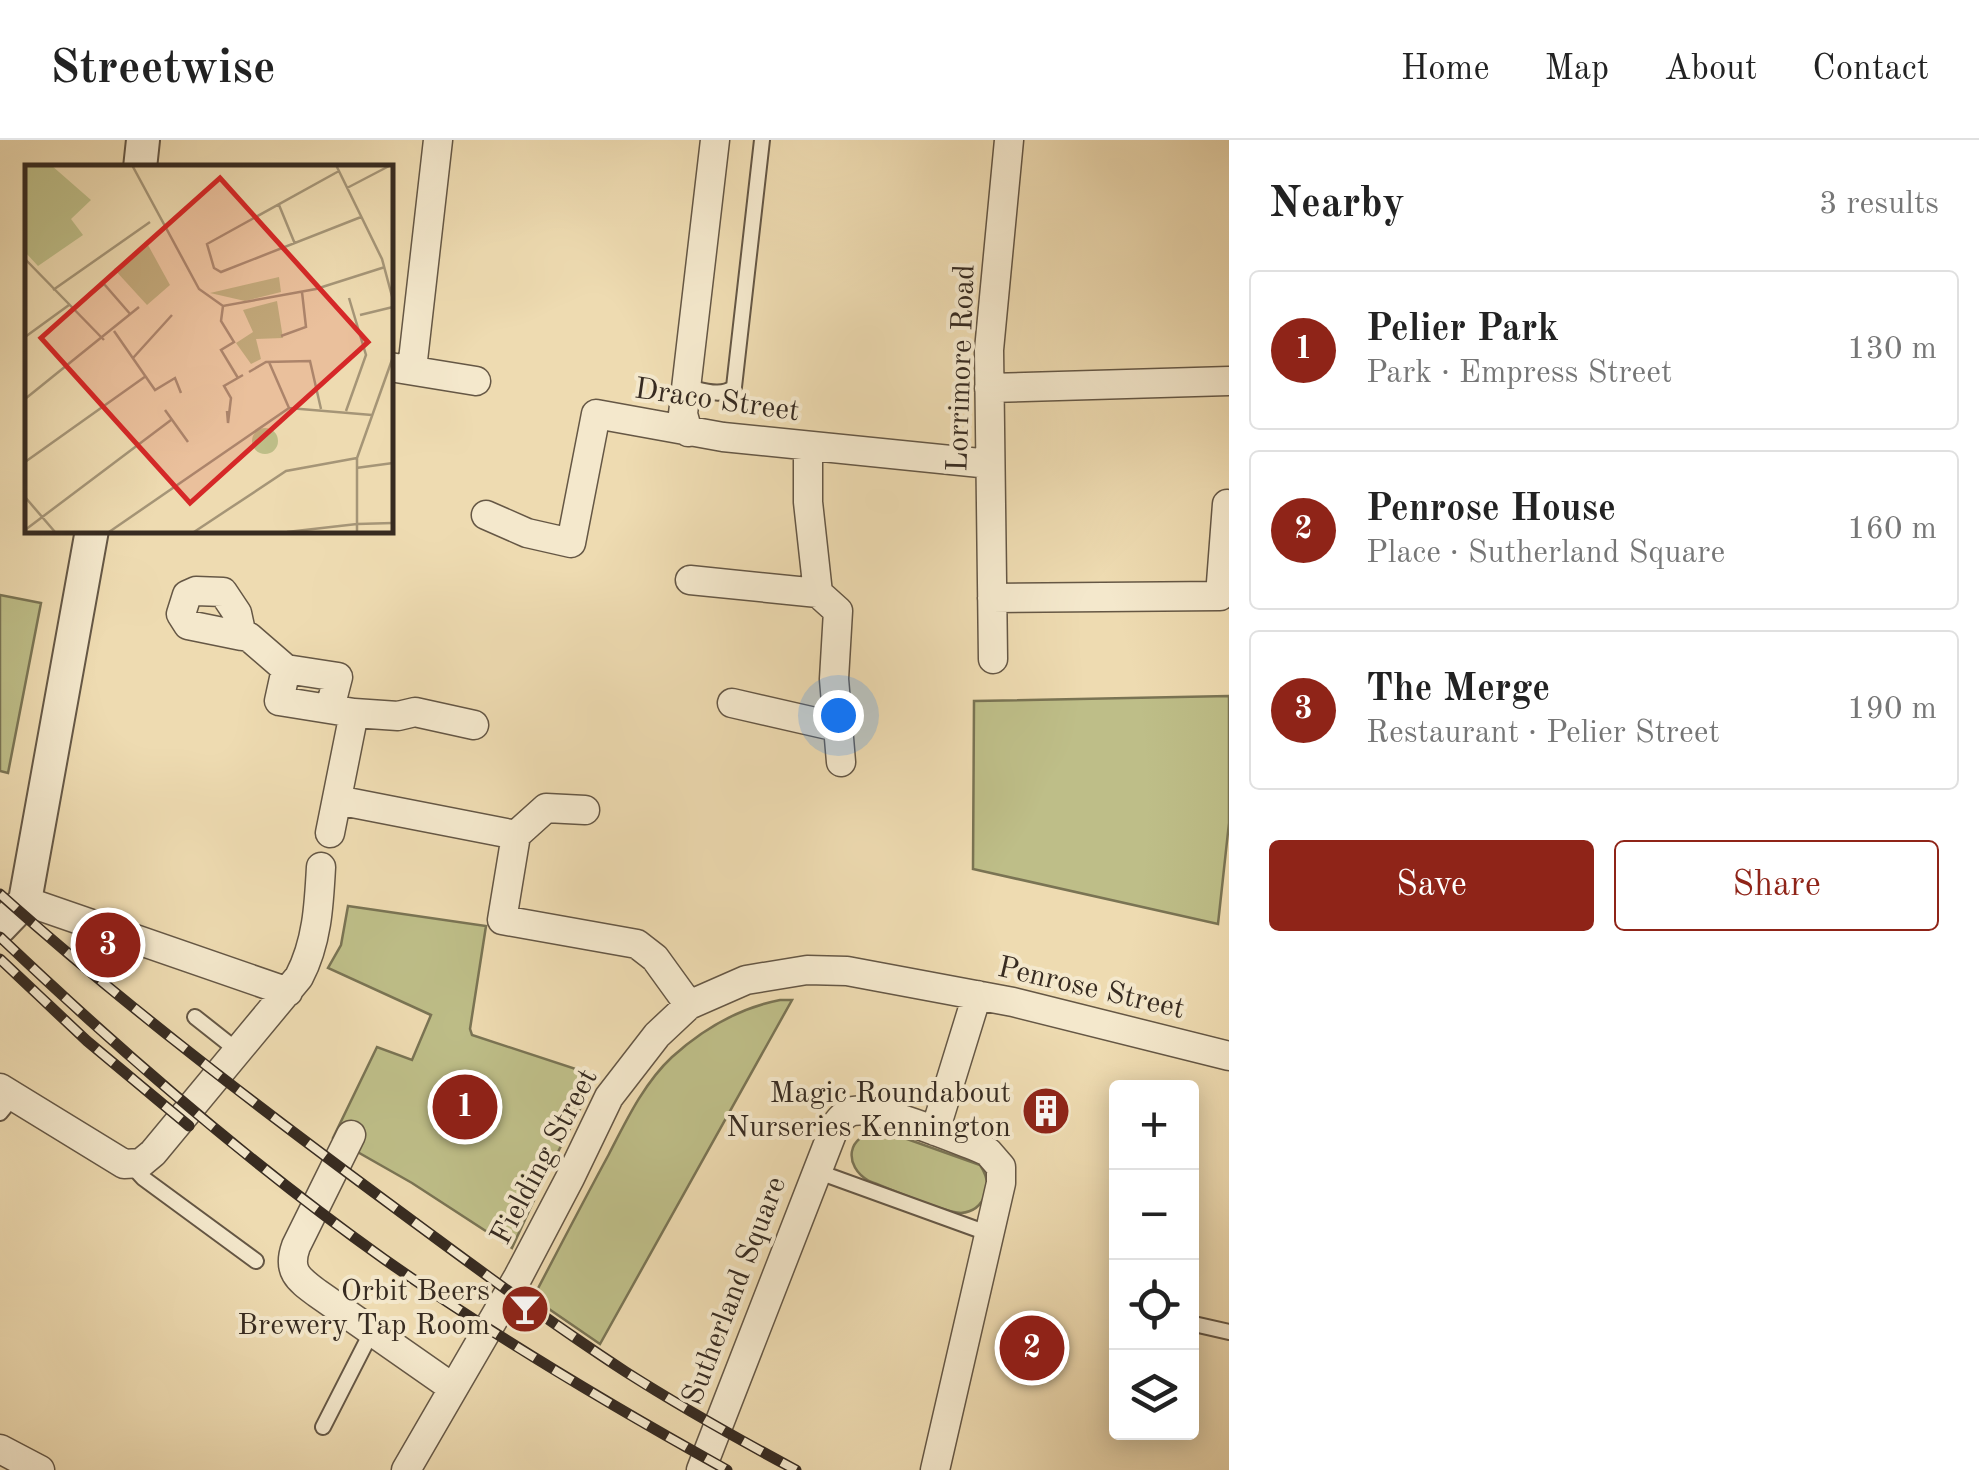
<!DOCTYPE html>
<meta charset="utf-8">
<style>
:root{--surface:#fff;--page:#f6f6f6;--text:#222;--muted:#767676;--line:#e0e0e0;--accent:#8f2418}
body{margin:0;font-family:"Old Standard TT",serif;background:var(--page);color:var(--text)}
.controls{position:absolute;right:30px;bottom:30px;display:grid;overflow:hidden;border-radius:10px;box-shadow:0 5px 25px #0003}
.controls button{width:90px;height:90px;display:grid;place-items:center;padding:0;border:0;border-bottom:2px solid var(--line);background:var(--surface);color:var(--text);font:50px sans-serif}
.you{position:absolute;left:838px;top:575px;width:35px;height:35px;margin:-25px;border:8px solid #fff;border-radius:50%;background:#1a73e8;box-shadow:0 0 0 15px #1a73e833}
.badge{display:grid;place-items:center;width:65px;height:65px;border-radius:50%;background:var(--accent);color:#fff;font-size:32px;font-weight:700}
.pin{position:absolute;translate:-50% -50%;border:5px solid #fff;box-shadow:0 2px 10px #0006}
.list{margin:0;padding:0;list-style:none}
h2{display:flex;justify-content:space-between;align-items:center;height:130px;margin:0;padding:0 40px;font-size:42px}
h2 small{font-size:32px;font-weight:400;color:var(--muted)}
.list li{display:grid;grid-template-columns:65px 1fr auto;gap:30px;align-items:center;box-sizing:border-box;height:160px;margin:0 20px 20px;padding:0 20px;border:2px solid var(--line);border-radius:10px}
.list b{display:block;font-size:38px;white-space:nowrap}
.list p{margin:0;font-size:32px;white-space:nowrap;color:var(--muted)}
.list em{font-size:32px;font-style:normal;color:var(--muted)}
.actions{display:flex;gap:20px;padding:30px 40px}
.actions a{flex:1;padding:22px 0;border:2px solid var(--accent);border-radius:10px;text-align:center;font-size:35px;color:var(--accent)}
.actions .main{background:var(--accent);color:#fff}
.icon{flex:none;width:55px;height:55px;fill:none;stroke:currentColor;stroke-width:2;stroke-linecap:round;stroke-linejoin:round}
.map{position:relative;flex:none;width:1229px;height:1330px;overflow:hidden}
header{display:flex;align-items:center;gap:60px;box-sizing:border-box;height:140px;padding:0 50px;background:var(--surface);border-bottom:2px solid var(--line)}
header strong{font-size:48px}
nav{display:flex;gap:55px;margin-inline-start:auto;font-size:35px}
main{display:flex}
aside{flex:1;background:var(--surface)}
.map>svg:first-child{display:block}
.green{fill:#bebe88;stroke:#7a7454;stroke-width:2.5}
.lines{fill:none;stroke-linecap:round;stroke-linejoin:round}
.service-casing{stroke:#655745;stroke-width:18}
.minor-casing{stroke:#655745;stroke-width:31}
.tertiary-casing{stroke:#655745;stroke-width:36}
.service{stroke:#f4e8cc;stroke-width:14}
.minor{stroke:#f4e8cc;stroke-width:28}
.tertiary{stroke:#f4e8cc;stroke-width:32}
.rail-casing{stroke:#372b21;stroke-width:11}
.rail{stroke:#f4e8cc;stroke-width:8;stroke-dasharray:22;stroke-linecap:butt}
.labels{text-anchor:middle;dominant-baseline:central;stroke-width:8;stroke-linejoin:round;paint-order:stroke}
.street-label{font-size:30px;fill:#372b21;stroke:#f4e8cc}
.poi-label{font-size:30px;fill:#372b21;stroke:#f4e8cc;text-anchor:end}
.inset-road{fill:none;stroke:#a59577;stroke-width:2.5}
.view{fill:#d62828;fill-opacity:0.15;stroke:#d62828;stroke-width:5}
.inset-edge{fill:none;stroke:#372b21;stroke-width:5}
</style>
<header>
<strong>Streetwise</strong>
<nav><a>Home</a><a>Map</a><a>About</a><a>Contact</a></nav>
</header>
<main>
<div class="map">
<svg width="1229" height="1330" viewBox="0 0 1229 1330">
<rect width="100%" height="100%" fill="#eedbb1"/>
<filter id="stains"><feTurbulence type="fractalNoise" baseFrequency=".002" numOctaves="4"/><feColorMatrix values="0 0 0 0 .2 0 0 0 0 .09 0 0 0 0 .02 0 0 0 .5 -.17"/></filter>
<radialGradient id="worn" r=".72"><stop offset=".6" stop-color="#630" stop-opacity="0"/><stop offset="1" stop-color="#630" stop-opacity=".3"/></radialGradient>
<!-- green -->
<path class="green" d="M0 455 41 463 8 633 0 631Z
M1229 556V683L1218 784 973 729 974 561Z
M348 766 486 786 470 889 472 895 597 936 541 1045 512 1108 412 1043 333 998 377 907 412 920 431 875 328 828 341 805Z
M780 860H792L600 1204 533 1158C558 1110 583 1062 609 1014 626 981 644 943 672 917 703 889 739 868 780 860Z
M879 992 893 994 980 1025C986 1034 990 1044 985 1055 981 1066 972 1072 961 1073 944 1073 888 1048 869 1041 843 1026 846 994 879 992Z"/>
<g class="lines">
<!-- service casing -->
<g class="service-casing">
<path id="service" d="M687 247C702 250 722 258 734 247L762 0
M195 877 238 911
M0 973 14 956
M132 1026 143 1038 256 1121
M816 1031 990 1094
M1194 1184 1229 1192
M323 1287 372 1191"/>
</g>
<!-- minor casing -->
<g class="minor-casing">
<path id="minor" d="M390 227 476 241
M412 229 438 0
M989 248 1229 241
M688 292 683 274 715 0
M808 307V362L818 453
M486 375 527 393 571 403 596 274 723 297 990 324
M690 440 818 453 838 471 834 539 841 622
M992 458 1220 456 1227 364
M242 496 237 473 223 452 196 451 187 455 181 474 188 485 242 496 249 497 286 529 279 561 354 573 330 693
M993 519 989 210 1009 0
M286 529 338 537 330 568
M732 563 837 587
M354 573 398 576 415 572 474 585
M337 660 516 695 502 780 637 804 655 818 689 865
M516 695 546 668 585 670
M25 761 288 852
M0 948 124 1024 141 1023 153 1013 299 837C317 803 319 765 321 727
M935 991 977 855
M351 995 296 1106C287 1131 298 1139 317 1153L453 1248
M0 1309 40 1330
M406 1330 518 1137 570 1038 609 957 657 895 689 865 746 840 807 830 847 831 1013 862 1229 916
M701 1330 835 986C840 979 845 973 853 971 879 966 950 997 977 1007L988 1012 1001 1027V1043L935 1330"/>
</g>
<!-- tertiary casing -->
<g class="tertiary-casing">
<path id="tertiary" d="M140 28 143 0
M0 787 25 761 92 390"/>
</g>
<!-- service -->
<use href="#service" class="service"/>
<!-- minor -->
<use href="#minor" class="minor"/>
<!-- tertiary -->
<use href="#tertiary" class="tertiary"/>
<!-- rail casing -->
<g class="rail-casing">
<path id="rail" d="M0 754C124 865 257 966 391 1065 468 1122 545 1179 626 1232 681 1267 738 1299 796 1330
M0 797C121 912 248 1022 384 1119 494 1196 610 1265 727 1330
M0 819 87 901 189 986"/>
</g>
<!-- rail -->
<use href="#rail" class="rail"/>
</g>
<!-- icons -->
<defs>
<g id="building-disc" transform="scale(2.5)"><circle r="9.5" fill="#8f2418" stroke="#f4e8cc"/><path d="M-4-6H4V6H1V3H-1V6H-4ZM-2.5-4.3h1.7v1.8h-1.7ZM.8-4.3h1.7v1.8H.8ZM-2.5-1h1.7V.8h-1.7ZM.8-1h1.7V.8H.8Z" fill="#fff"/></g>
<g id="bar-disc" transform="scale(2.5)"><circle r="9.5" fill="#8f2418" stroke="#f4e8cc"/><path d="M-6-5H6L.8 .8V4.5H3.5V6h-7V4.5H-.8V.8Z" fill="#fff"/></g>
</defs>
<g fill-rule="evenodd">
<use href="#building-disc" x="1046" y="971"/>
<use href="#bar-disc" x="525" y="1169"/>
</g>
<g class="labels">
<!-- street labels -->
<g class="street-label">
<text transform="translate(962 228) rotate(-88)">Lorrimore Road</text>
<text transform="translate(717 261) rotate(8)">Draco Street</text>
<text transform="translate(1091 849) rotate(13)">Penrose Street</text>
<text transform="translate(545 1017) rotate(-62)">Fielding Street</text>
<text transform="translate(735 1151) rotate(-69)">Sutherland Square</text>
</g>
<!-- poi labels -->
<g class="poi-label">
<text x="1011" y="954">Magic Roundabout<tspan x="1011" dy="34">Nurseries Kennington</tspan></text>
<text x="490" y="1152">Orbit Beers<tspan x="490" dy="34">Brewery Tap Room</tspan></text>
</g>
</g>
<!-- overview -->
<g transform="translate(25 25)">
<rect width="368" height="368" fill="#eedbb1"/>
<path d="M0 0H26L66 35 46 54 58 70 13 101 0 87ZM123 80 145 120 122 140 89 104ZM254 112 256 127 220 136 185 128ZM252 136 258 173 231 174 236 194 226 199 211 178 228 167 218 145ZM227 276a13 13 0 1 1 26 0a13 13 0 1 1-26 0Z" fill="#bebe88"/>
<path class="inset-road" d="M107 0 174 124 198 141 291 124 360 102M311 0 357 94 368 135M314 6 182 79 189 103 196 107 336 52M322 23 366 0M254 40 270 79M0 94 79 175M28 125 125 57M65 130 79 119 106 150M198 141 196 156 209 177 196 185 213 213M335 150 368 142M89 166 130 225 150 213 156 228M256 171 281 162 277 127M0 172 44 140M108 193 147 150M244 197 264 243M224 207 241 197 285 196 296 244M0 234 114 142M140 245 163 277M202 246 203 258 206 233 199 221 218 210M321 246 341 190 324 133M0 297 121 211M331 303 368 298M0 332 30 367M332 359 368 358M0 365 146 255M84 367 264 243 347 250M169 367 261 306 332 293M262 367 332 359M332 367V293L368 192"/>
<path class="view" d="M195 13 343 177 165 338 16 173Z"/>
<rect width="368" height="368" class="inset-edge"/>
</g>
<rect width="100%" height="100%" filter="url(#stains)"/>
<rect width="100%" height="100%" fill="url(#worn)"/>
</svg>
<div class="controls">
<button>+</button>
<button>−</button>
<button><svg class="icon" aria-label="locate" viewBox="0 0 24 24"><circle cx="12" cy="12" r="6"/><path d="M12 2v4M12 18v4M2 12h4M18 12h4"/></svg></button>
<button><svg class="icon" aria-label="layers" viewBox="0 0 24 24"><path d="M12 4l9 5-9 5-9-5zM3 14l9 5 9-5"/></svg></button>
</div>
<div class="you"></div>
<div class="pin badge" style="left:465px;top:967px">1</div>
<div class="pin badge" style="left:1032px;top:1208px">2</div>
<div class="pin badge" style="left:108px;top:805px">3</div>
</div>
<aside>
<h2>Nearby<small>3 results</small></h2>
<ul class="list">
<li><span class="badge">1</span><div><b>Pelier Park</b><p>Park · Empress Street</p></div><em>130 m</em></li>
<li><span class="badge">2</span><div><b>Penrose House</b><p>Place · Sutherland Square</p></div><em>160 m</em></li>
<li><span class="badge">3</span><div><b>The Merge</b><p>Restaurant · Pelier Street</p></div><em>190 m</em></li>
</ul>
<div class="actions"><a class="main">Save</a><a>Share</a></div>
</aside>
</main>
